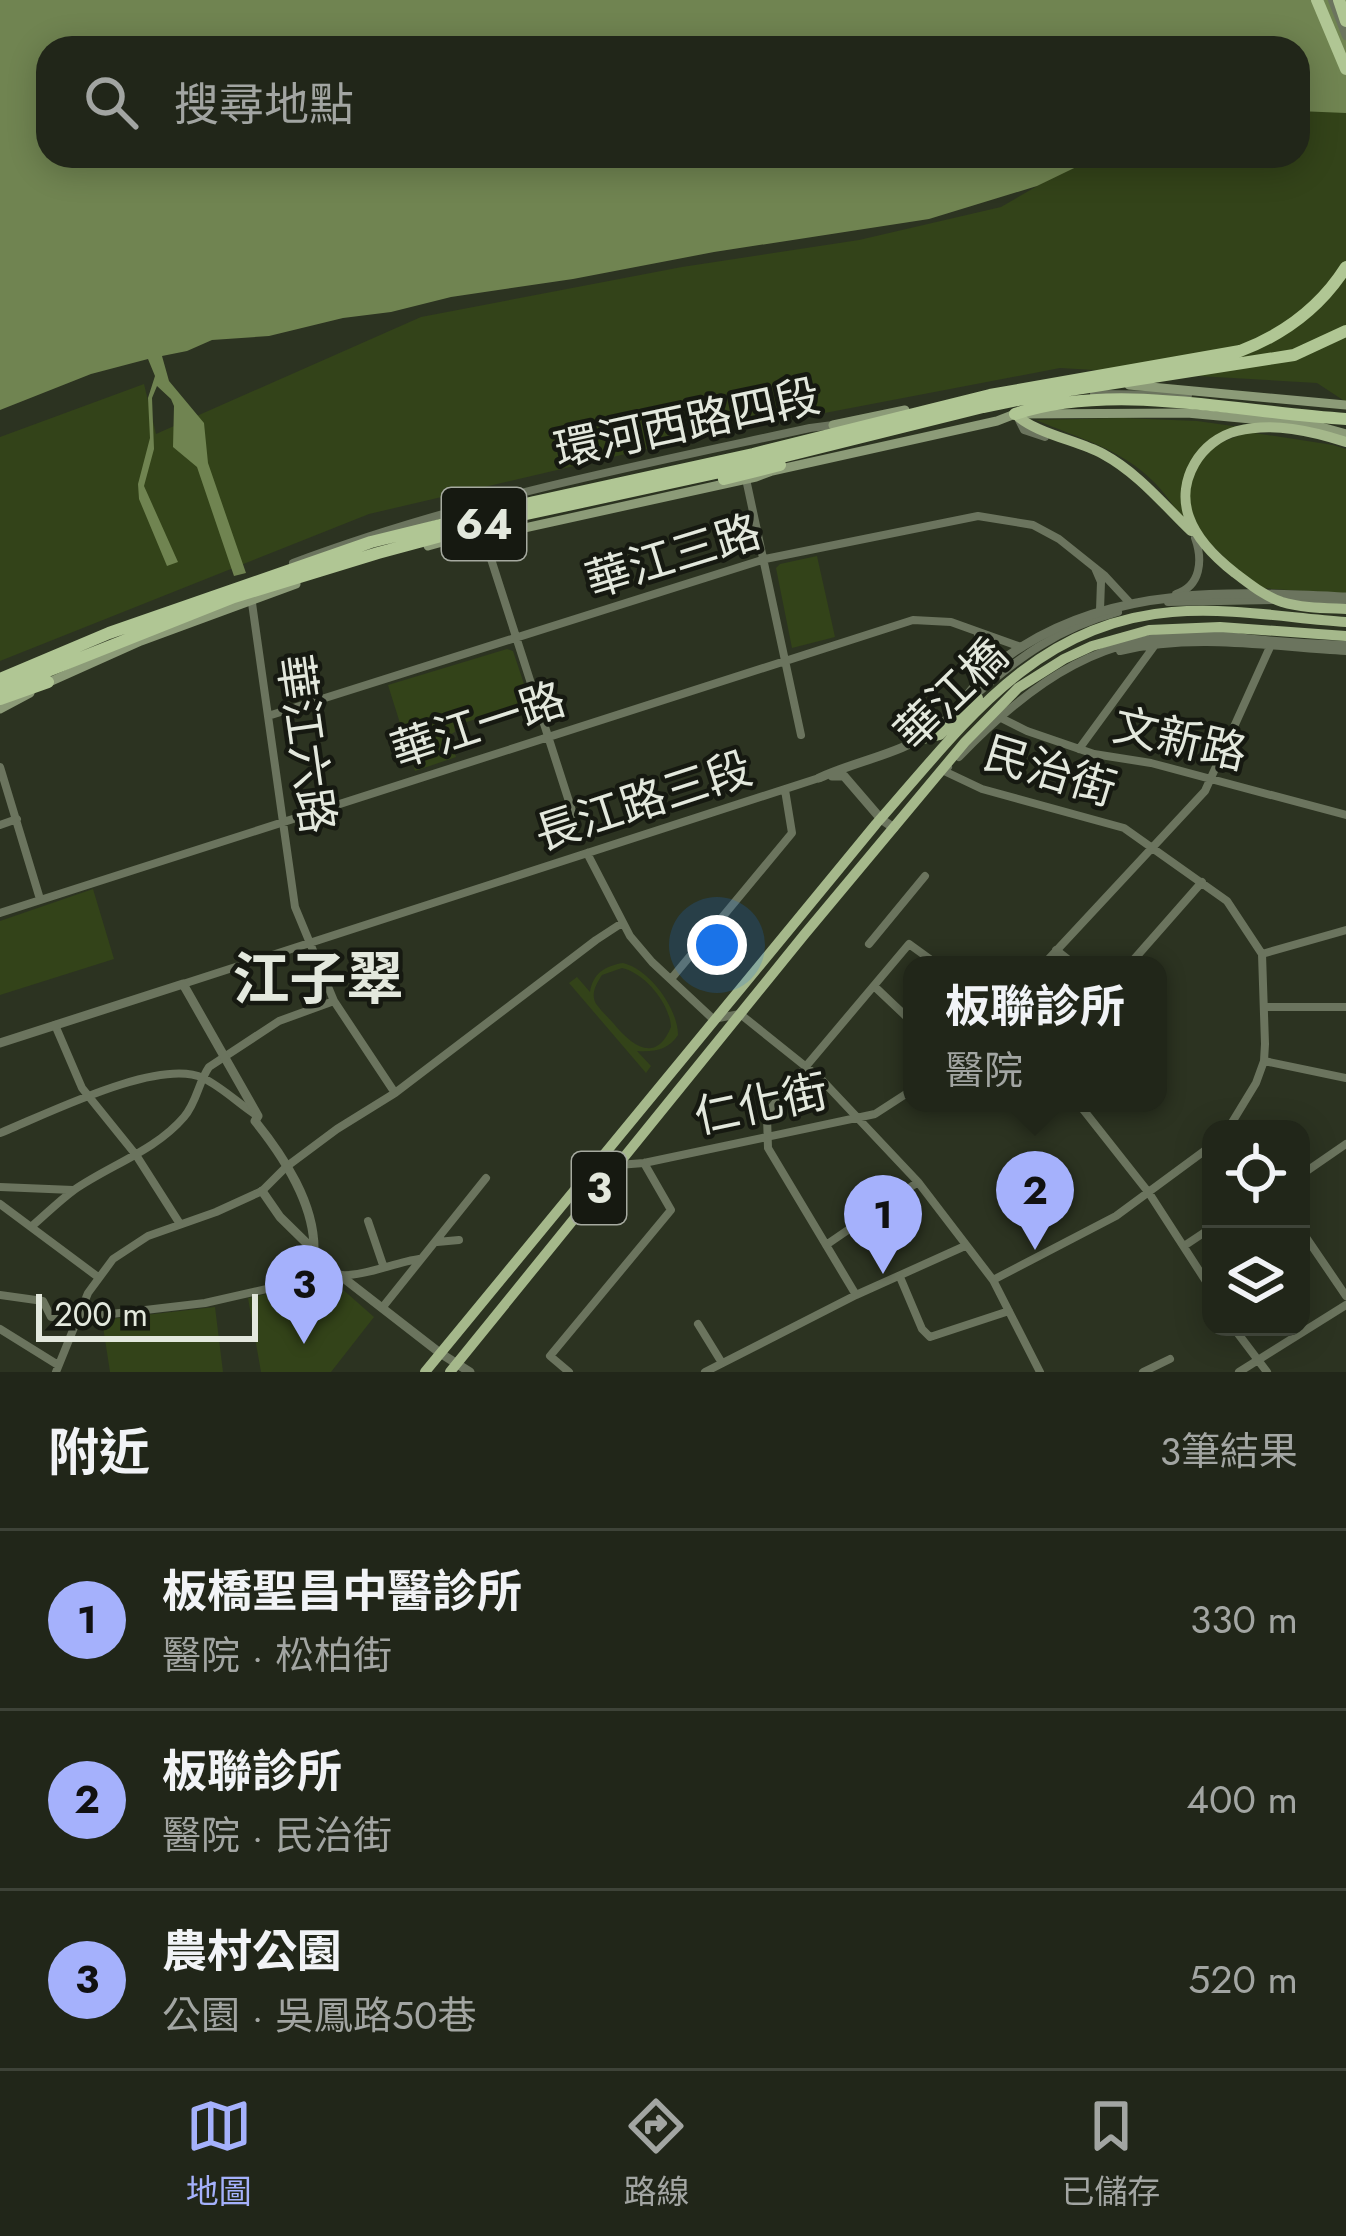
<!DOCTYPE html>
<html lang="zh-TW">
<meta charset="utf-8">
<style>
:root{--surface:#212619;--page:#292e22;--text:#f1f3f6;--muted:#a2a5a2;--line:#3e4338;--accent:#a5b1fc}
body{margin:0;font-family:Jost,"Noto Sans TC",sans-serif;background:var(--page);color:var(--text)}
.controls{position:absolute;right:36px;bottom:36px;display:grid;overflow:hidden;border-radius:24px;box-shadow:0 6px 30px #0003}
.controls button{width:108px;height:108px;display:grid;place-items:center;padding:0;border:0;border-bottom:3px solid var(--line);background:var(--surface);color:var(--text);font:60px sans-serif}
.scale{position:absolute;left:36px;bottom:30px;width:222px;box-sizing:border-box;padding-left:12px;border:6px solid #e3e8dd;border-top:0;font-size:33px;line-height:42px;white-space:nowrap;color:#e3e8dd;-webkit-text-stroke:9px #161911;paint-order:stroke}
.you{position:absolute;left:717px;top:945px;width:42px;height:42px;margin:-30px;border:9px solid #fff;border-radius:50%;background:#1a73e8;box-shadow:0 0 0 18px #1a73e833}
.badge{display:grid;place-items:center;width:78px;height:78px;border-radius:50%;background:var(--accent);color:#111;font-size:39px;font-weight:700}
.pin{position:absolute;translate:-50% -99px;filter:drop-shadow(0 3px 6px #0008)}
.pin::after{content:'';position:absolute;top:63px;width:42px;height:36px;background:inherit;clip-path:polygon(0 0,100% 0,50% 100%)}
.popup{position:absolute;left:903px;top:956px;width:264px;height:156px;box-sizing:border-box;display:grid;place-content:center;border-radius:24px;background:var(--surface);filter:drop-shadow(0 3px 9px #0005);font-size:39px;white-space:nowrap;color:var(--muted)}
.popup b{font-size:45px;color:var(--text)}
.popup::after{content:'';position:absolute;left:50%;top:100%;margin-left:-24px;border:24px solid transparent;border-top-color:var(--surface)}
.list{margin:0;padding:0;list-style:none}
h2{display:flex;justify-content:space-between;align-items:center;height:156px;margin:0;padding:0 48px;font-size:51px}
h2 small{font-size:39px;font-weight:400;color:var(--muted)}
.list li{display:grid;grid-template-columns:78px 1fr auto;gap:36px;align-items:center;box-sizing:border-box;height:180px;padding:0 48px;border-top:3px solid var(--line)}
.list b{display:block;font-size:45px;white-space:nowrap}
.list p{margin:0;font-size:39px;white-space:nowrap;color:var(--muted)}
.list em{font-size:39px;font-style:normal;color:var(--muted)}
.icon{flex:none;width:66px;height:66px;fill:none;stroke:currentColor;stroke-width:2;stroke-linecap:round;stroke-linejoin:round}
.map{position:relative;flex:none;width:1346px;height:1372px;overflow:hidden}
.search{position:absolute;background:var(--surface);box-shadow:0 6px 30px #0003;left:36px;right:36px;top:36px;height:132px;display:flex;align-items:center;gap:30px;box-sizing:border-box;padding:0 42px;border-radius:36px;color:var(--muted);font-size:45px}
.sheet{height:696px;background:var(--surface)}
nav{display:flex;justify-content:space-around;align-items:center;box-sizing:border-box;height:168px;border-top:3px solid var(--line);background:var(--surface);font-size:33px;color:var(--muted)}
nav a{display:grid;justify-items:center;gap:6px}
nav .on{color:var(--accent)}
.map>svg:first-child{display:block}
.green{fill:#334319;fill-rule:evenodd}
.water{fill:#708451}
.lines{fill:none;stroke-linecap:round;stroke-linejoin:round}
.minor{stroke:#6b745e;stroke-width:8}
.tertiary{stroke:#6b745e;stroke-width:9}
.secondary{stroke:#8c9b78;stroke-width:9}
.primary{stroke:#a5b88b;stroke-width:10}
.trunk{stroke:#b0c694;stroke-width:12}
.labels{text-anchor:middle;dominant-baseline:central;stroke-width:9;stroke-linejoin:round;paint-order:stroke}
.shield{fill:#161911;stroke:#a6aaa0;stroke-width:3}
.shield-label{font-size:42px;font-weight:bold;fill:#e3e8dd}
.street-label{font-size:45px;fill:#e3e8dd;stroke:#161911}
.district-label{font-size:57px;font-weight:bold;fill:#e3e8dd;stroke:#161911}
</style>
<div class="map">
<svg width="1346" height="1372" viewBox="0 0 1346 1372">
<rect width="100%" height="100%" fill="#2c3321"/>
<!-- green -->
<path class="green" d="M1346 108V402L1317 383 1060 368 694 438 369 514 0 661V437L144 384 156 434 421 317 682 267 859 240 1001 207 1089 156H1298V112Z
M1122 418 1197 421 1240 427C1180 446 1189 476 1190 529 1178 514 1168 496 1155 483 1122 449 1078 438 1036 420Z
M1248 432 1333 445 1346 449V594L1260 588 1245 578 1198 531 1188 499 1194 468 1212 446Z
M817 556 835 637 792 648 776 568 780 564Z
M507 649 513 651 530 702 454 726 455 732 449 735 456 757 415 771 388 685Z
M93 889 114 959 0 995V921Z
M623 963C649 969 678 1008 678 1035 668 1050 655 1052 637 1051L651 1066 646 1073 569 983 577 977 590 992C593 973 605 966 623 963ZM622 968C645 973 670 1004 671 1027 656 1064 632 1046 614 1024 609 1018 599 1009 595 1002 591 992 597 983 602 975Z
M332 1280 374 1317 331 1372H261L248 1298Z
M215 1307 223 1372H110L102 1320Z"/>
<!-- water -->
<path class="water" d="M0 0H1346V113L1298 111V48H48V156H1099L1037 186 929 219 714 252 573 279 451 297 391 312 343 318 269 336 212 340 187 351 162 356 169 381 204 423 208 463 246 573 234 576 197 467 173 447 174 406 171 399 157 386 152 398 154 449 144 486 178 562 167 566 139 499 138 484 150 438 148 398 155 376 148 359 91 374 0 410Z"/>
<g class="lines">
<!-- minor -->
<path class="minor" d="M1332 0 1346 36
M1094 394 1188 395
M1019 420 1024 430 1045 437
M746 479 801 735
M482 531 574 817
M293 563C460 500 636 466 810 428L833 425
M1095 568 1101 582 1100 610
M1176 594C1201 586 1203 560 1195 538
M251 596 295 907 334 1001 395 1093
M1294 600 1346 603
M1168 602 1273 600
M978 634 995 649 997 665
M1120 651C1195 633 1271 647 1346 651
M972 698C1019 657 1057 629 1118 612
M268 716 765 559 978 516 1033 525 1059 539 1104 575 1129 602
M1003 719 1027 731 1094 754 1151 763 1346 815
M1079 749 1155 645
M959 757C1033 680 1106 629 1217 635 1229 635 1241 638 1254 639 1284 642 1315 644 1346 645
M0 767 40 899
M948 767 944 771 982 789 1124 828 1227 901 1262 954 1265 1044 1264 1061 1256 1083 1228 1129
M0 825 17 819
M587 853 630 936 652 962 713 1019 740 1014 820 1078 918 1182 993 1280 1040 1372
M0 913 913 620 951 622 1021 647
M869 944 925 876
M1056 950 1075 965
M1262 954 1346 930
M1043 965 1205 791 1270 647
M1129 965 1202 882
M671 979 792 833 785 790
M183 984 819 778
M874 986 912 1022
M1265 1007H1346
M55 1025 82 1088 136 1155 180 1224
M1264 1061 1346 1078
M1078 1103 1149 1193 1211 1289
M0 1133C45 1115 159 1057 203 1078 222 1087 239 1104 256 1115
M618 1165 644 1163 875 1114 912 1090
M1301 1175 1346 1144
M0 1187 73 1190
M0 1204 98 1277
M368 1221 383 1265
M31 1227C45 1215 59 1201 74 1190 110 1165 155 1151 184 1117 197 1102 198 1083 209 1067L279 1021 334 1001
M1301 1230 1346 1296
M437 1242 459 1240
M826 1245 918 1182
M1184 1246 1211 1228
M341 1275C361 1277 397 1262 419 1259
M900 1277 922 1329 930 1337 1009 1311
M993 1280 1116 1216 1211 1146
M0 1295 43 1301 51 1317 77 1318 205 1303 337 1273
M856 1295 768 1148 767 1117 770 1109 909 944 938 965
M382 1308 486 1178
M698 1324 722 1363
M1233 1327 1267 1372
M0 1329 58 1365
M56 1372 88 1293 113 1259 148 1236 216 1212 262 1191 286 1167 337 1129 395 1093 596 940 622 923
M569 1372 550 1356 671 1210 644 1163
M705 1372 856 1295 965 1246
M1143 1372 1170 1359
M1239 1372 1346 1305"/>
<!-- tertiary -->
<path class="tertiary" d="M832 776H844L881 819 894 828
M819 778C858 760 902 754 937 728 952 717 962 701 974 687 987 672 1006 656 1023 646 1120 585 1236 592 1346 597
M0 1043 183 984 258 1116 255 1121C284 1157 315 1204 314 1251
M262 1191 280 1217 337 1273 440 1353 470 1372"/>
<!-- secondary -->
<path class="secondary" d="M1129 385 1346 405
M833 425 905 410
M428 546 482 531 502 533 756 477 772 471 997 421 1015 414 1187 413 1314 425 1346 434
M45 684 141 641 296 584
M0 709 30 693"/>
<!-- primary -->
<path class="primary" d="M1015 414C1036 434 1077 440 1103 454 1138 473 1163 504 1191 531
M1346 442C1312 431 1273 422 1237 431 1201 440 1176 480 1189 517 1197 540 1217 559 1235 573 1250 584 1264 596 1282 602 1302 608 1325 608 1346 609
M919 740 940 735 978 698
M425 1372 876 824C961 728 1033 623 1172 612 1229 607 1289 618 1346 622
M450 1372 804 935 965 742 1018 688 1064 659 1092 646 1149 630 1220 627 1346 636"/>
<!-- trunk -->
<path class="trunk" d="M1317 0 1346 69
M1339 0 1346 21
M1015 414C1114 381 1243 413 1346 419
M724 479 780 465
M0 679 109 633 371 542 534 502 753 454 990 395 1240 351C1285 334 1320 308 1346 267
M0 690 234 597 378 553 508 518 725 471 983 407 1063 391 1294 355 1346 331
M0 699 48 682"/>
</g>
<g class="labels">
<!-- shield labels -->
<g class="shield">
<rect x="442" y="488" width="84" height="72" rx="9"/>
<rect x="572" y="1152" width="54" height="72" rx="9"/>
</g>
<g class="shield-label">
<text x="484" y="524">64</text>
<text x="599" y="1188">3</text>
</g>
<!-- street labels -->
<g class="street-label">
<text transform="translate(687 423) rotate(-12)">環河西路四段</text>
<text transform="translate(673 556) rotate(-17)">華江三路</text>
<text transform="translate(951 694) rotate(-44)">華江橋</text>
<text transform="translate(478 725) rotate(-18)">華江一路</text>
<text transform="translate(1180 739) rotate(13)">文新路</text>
<text transform="translate(306 744) rotate(82)">華江六路</text>
<text transform="translate(1050 771) rotate(17)">民治街</text>
<text transform="translate(643 801) rotate(-18)">長江路三段</text>
<text transform="translate(761 1104) rotate(-12)">仁化街</text>
</g>
<!-- district labels -->
<g class="district-label">
<text x="318" y="979">江子翠</text>
</g>
</g>
</svg>
<div class="controls">
<button><svg class="icon" aria-label="locate" viewBox="0 0 24 24"><circle cx="12" cy="12" r="6"/><path d="M12 2v4M12 18v4M2 12h4M18 12h4"/></svg></button>
<button><svg class="icon" aria-label="layers" viewBox="0 0 24 24"><path d="M12 4l9 5-9 5-9-5zM3 14l9 5 9-5"/></svg></button>
</div>
<div class="scale">200 m</div>
<div class="you"></div>
<div class="pin badge" style="left:883px;top:1274px">1</div>
<div class="pin badge" style="left:1035px;top:1250px">2</div>
<div class="popup"><b>板聯診所</b>醫院</div>
<div class="pin badge" style="left:304px;top:1344px">3</div>
<div class="search"><svg class="icon" aria-label="search" viewBox="0 0 24 24"><circle cx="10" cy="10" r="6"/><path d="M15 15l6 6"/></svg>搜尋地點</div>
</div>
<section class="sheet">
<h2>附近<small>3筆結果</small></h2>
<ul class="list">
<li><span class="badge">1</span><div><b>板橋聖昌中醫診所</b><p>醫院 · 松柏街</p></div><em>330 m</em></li>
<li><span class="badge">2</span><div><b>板聯診所</b><p>醫院 · 民治街</p></div><em>400 m</em></li>
<li><span class="badge">3</span><div><b>農村公園</b><p>公園 · 吳鳳路50巷</p></div><em>520 m</em></li>
</ul>
</section>
<nav>
<a class="on"><svg class="icon" aria-label="map" viewBox="0 0 24 24"><path d="M3 6l6-2 6 2 6-2v14l-6 2-6-2-6 2zM9 4v14M15 6v14"/></svg>地圖</a>
<a><svg class="icon" aria-label="directions" viewBox="0 0 24 24"><path d="M12 3l9 9-9 9-9-9zM9 14v-3h6M13 9l2 2-2 2"/></svg>路線</a>
<a><svg class="icon" aria-label="saved" viewBox="0 0 24 24"><path d="M7 4h10v16l-5-4-5 4z"/></svg>已儲存</a>
</nav>
